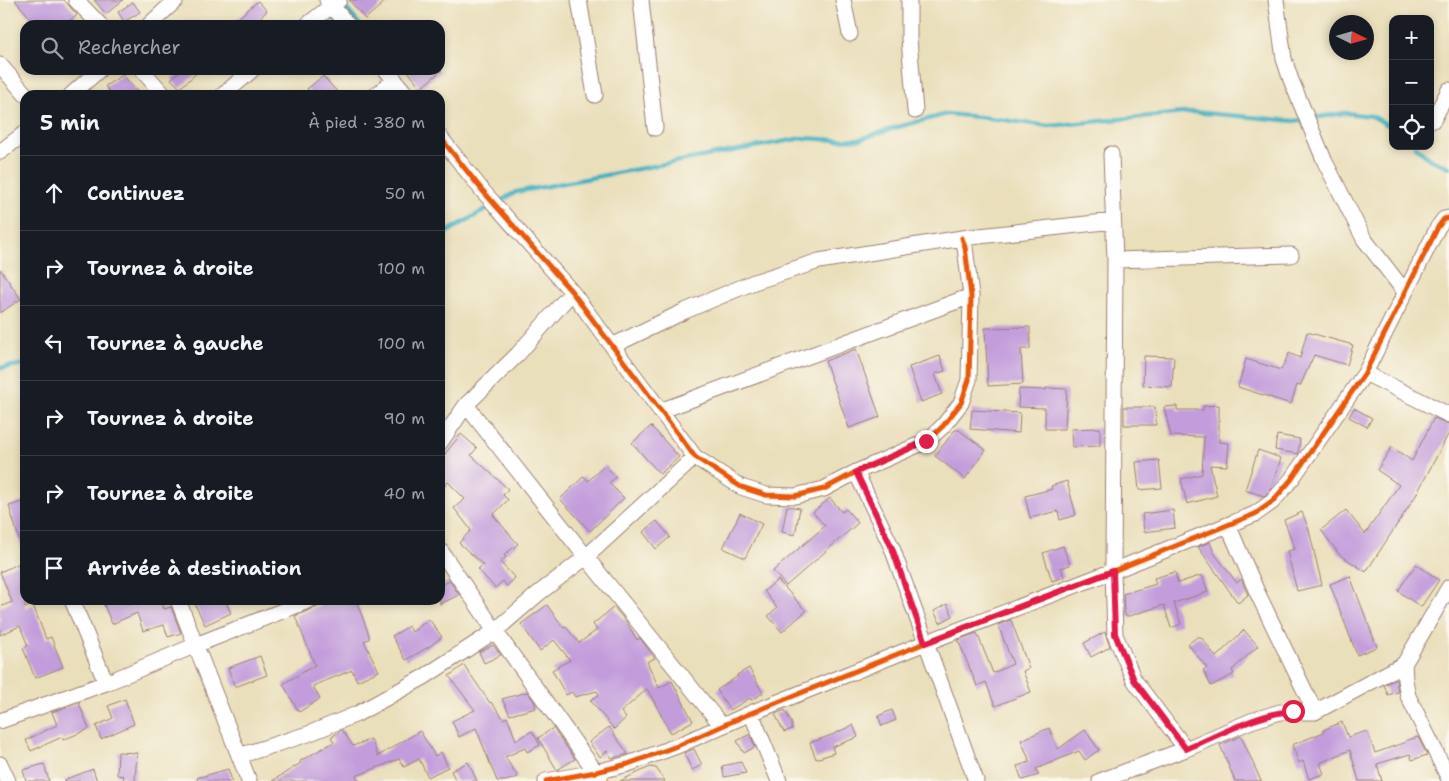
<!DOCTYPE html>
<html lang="fr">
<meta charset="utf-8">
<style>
:root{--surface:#171b24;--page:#242831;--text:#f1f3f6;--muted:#9ea1a6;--line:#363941}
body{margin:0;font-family:"Shantell Sans",sans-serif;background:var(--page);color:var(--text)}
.controls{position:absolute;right:15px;top:15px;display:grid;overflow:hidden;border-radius:10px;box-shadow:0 2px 8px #0003}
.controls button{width:45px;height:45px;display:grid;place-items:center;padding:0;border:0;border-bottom:1px solid var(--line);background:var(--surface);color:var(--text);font:25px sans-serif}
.compass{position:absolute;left:1329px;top:15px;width:45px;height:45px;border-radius:50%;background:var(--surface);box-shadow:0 2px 8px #0003;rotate:95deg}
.stop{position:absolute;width:15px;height:15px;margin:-11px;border:4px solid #e11d48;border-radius:50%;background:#fff}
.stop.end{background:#e11d48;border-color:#fff;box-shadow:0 1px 5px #0008}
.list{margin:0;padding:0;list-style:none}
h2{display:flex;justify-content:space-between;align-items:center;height:65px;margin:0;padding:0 20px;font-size:21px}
h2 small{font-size:16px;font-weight:400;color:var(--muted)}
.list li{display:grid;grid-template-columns:32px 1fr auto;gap:15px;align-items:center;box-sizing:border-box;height:75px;padding:0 20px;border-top:1px solid var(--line)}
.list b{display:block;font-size:19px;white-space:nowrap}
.list em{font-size:16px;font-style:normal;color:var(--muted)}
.icon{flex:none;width:28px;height:28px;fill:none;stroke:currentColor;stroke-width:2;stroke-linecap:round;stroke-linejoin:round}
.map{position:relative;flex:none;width:1449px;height:781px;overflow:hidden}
.search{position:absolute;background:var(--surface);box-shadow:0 2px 8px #0003;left:20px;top:20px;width:425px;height:55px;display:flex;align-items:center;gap:12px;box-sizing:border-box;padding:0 18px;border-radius:15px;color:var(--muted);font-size:19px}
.panel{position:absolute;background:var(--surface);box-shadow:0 2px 8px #0003;left:20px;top:90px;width:425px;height:515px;border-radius:15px}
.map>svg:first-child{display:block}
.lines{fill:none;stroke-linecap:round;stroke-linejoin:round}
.stream{stroke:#44b0c1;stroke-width:4.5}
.building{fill:#c29cdb}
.minor-casing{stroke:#9a7f73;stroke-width:17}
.minor{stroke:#fff;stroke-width:15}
.cycleway-casing{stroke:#fbf7ec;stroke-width:8}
.cycleway{stroke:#e8590c;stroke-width:5}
.route{stroke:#e11d48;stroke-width:6}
</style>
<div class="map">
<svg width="1449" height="781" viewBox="0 0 1449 781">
<rect width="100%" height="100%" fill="#fbf7ec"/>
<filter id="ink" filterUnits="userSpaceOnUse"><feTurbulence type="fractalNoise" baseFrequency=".02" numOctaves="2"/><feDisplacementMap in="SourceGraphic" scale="10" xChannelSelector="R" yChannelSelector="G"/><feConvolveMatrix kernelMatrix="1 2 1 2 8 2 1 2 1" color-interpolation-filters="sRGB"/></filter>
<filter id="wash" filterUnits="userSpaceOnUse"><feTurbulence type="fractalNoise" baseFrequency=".0096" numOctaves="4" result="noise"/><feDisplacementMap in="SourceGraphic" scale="20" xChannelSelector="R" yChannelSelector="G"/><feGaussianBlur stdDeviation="1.12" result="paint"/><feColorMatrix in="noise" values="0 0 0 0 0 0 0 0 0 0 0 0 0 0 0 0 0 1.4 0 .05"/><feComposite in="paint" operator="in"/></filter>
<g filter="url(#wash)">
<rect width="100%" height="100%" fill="#eadfbb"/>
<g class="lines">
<!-- stream -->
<path class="stream" d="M341 3 360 25
M328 13 338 25
M1415 146 1429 159 1449 167
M440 236 516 192 802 138 837 140 860 139 898 127 947 114 989 118 1049 126 1193 112 1294 121 1345 113 1372 116 1393 128
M0 368 25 364"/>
</g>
<g id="blocks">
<!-- building -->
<path class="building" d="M15 0H64L77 15 65 25H36Z
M94 0H123L106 14Z
M349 0H387L365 19Z
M258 1 267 11 252 25H230Z
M133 2 140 12 124 22 118 12Z
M181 70H200L180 88 171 79Z
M407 70H442L421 88Z
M123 75 140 95H112L105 86Z
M323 76 340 95H313L307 89Z
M0 269 21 299 0 313Z
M1030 327V349H1021L1023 384 988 386 985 328Z
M1307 332 1353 345 1347 365 1314 355 1300 386 1297 385 1291 404 1238 387 1246 359 1281 370 1289 353 1300 358Z
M856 349 880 417 849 428 825 361Z
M940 356 945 371 935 374 942 394 921 402 909 367Z
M1144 356 1174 357 1172 387 1143 385Z
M1046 388 1067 389 1065 429H1045V408L1018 407 1019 389 1046 390Z
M1219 405V442L1229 443 1227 466 1210 465 1217 496 1187 504 1181 479 1202 474 1204 437 1171 436 1164 407 1177 406V410H1203V406Z
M1124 407H1155L1156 425H1124Z
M1354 408 1372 418 1367 427 1349 417Z
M972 410 1020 413 1019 433 970 429Z
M1434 418 1449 424V433L1415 497 1366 572 1339 554 1321 530 1346 510 1365 534 1399 485 1377 470 1392 447 1412 461Z
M651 426 679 457 660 474 632 443Z
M1100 428V446L1072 447 1071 429Z
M955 430H959L986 450 965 479 935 456Z
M461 434 477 448 471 455 508 489 503 495 508 500 493 515 518 544 504 555 506 557 500 562 515 578 507 586 503 581 495 588 478 569 483 565 459 543 471 530 454 508 465 499 448 482 440 492V460Z
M1277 435 1300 439 1298 454 1275 450Z
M1258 450 1281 458 1271 489 1264 496 1245 490Z
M1159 460 1162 488 1139 490 1136 462Z
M605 465 616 477 609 483 624 498 590 531 560 499 584 476 588 481Z
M1067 481 1076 515 1060 520 1058 511 1030 518 1025 496 1052 489 1051 486Z
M830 498 842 512 846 509 858 523 786 586 773 571 825 526 813 512Z
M25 501V549H22L9 506Z
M787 506 800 508 795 535 782 532Z
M1173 510 1175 528 1144 532 1142 514Z
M1302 512 1309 530 1322 585 1297 591 1287 551 1295 549 1284 520Z
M740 513 762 524 745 558 723 548Z
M657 521 670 537 656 549 643 532Z
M1210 542 1214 553 1237 583 1241 579 1248 595 1238 603 1198 547Z
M1063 546 1070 565 1061 568 1064 577 1052 581 1043 553Z
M25 561V608L33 605 46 639 51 637 63 667 35 678 23 648 28 646 20 626 0 635V607L12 602 0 572Z
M1416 564 1439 580 1421 607 1398 591Z
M1175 572 1178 583 1202 575 1208 592 1174 603 1181 624 1171 628 1164 605 1126 617 1124 611 1123 594 1156 584 1154 578Z
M1350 576 1377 647 1357 655 1330 584Z
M778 580 806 611 782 632 768 616 777 608 764 591Z
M450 581 459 595 440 604V585Z
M115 600H125L127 604 139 600H161L164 609 171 607 181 633 168 637 164 625 143 631 137 613 112 624 104 605Z
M193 600H225L231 613 205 625Z
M334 600H356L369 635V639L364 641 379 671 357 681 352 670 313 686 320 699 299 712 283 684 315 665 295 616Z
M947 604 953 616 940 623 934 611Z
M547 605 564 628 566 627 579 643 597 630 593 624 614 607 627 623 637 640 640 638 655 658 647 662 659 688 672 681 693 721 671 733 647 689 621 712 626 718 614 729 590 700 599 695 597 691 575 697 572 692 566 695 552 670 570 660 554 640 540 651 521 624Z
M429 619 442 637 430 646 406 660 392 636 409 626 412 632Z
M1011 620 1029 668 1023 671 1031 692 995 706 986 682 977 686 958 640 977 633 993 673 1013 664 998 625Z
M1244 630 1258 646 1232 670 1234 674 1211 686 1203 670 1207 668 1188 644 1197 637H1201L1216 657Z
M1105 632 1110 647 1091 657 1084 643Z
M493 645 501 655 484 663 479 652Z
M260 656 267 675 235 687 228 668Z
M464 665 490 703 491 702 504 719 507 717 516 740 532 731 540 745 527 752 525 748 505 757 518 777 506 781H497L476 728 459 737 452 721 475 710 449 676Z
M749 668 763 693 751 700 750 698 730 710 717 690 738 676 737 675Z
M1396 679 1398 692 1388 695 1384 685Z
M527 692 534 701 536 708 510 715 502 699Z
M125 699 134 724 101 739 96 726 113 718 108 706Z
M79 703 89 729 63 740 62 737 31 751 26 740 57 725 52 712Z
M785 710 792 724V729L784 732 775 714Z
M892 710 896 720 882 726 878 716Z
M1342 722 1348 737 1367 731 1375 753 1406 742 1405 741 1418 737 1427 755 1412 760 1410 754 1377 764 1382 781H1359L1350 750 1320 763 1324 774 1309 779 1303 761 1299 763 1292 745 1324 732 1323 730Z
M853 725 858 737 832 747 834 753 816 759 810 743 834 734Z
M609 727 628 754 612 758 607 751 600 757 589 742Z
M553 728 575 759 557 770 538 738Z
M1049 728 1058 749 1085 730 1099 750 1085 760 1079 751 1036 769 1039 775 1022 780 1017 766 1030 762 1021 740Z
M342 730 353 746 371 739 378 756 420 731 435 756 441 752 448 767 428 777 419 759 404 767 399 759 356 776 359 781H272L301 763 300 761 334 742 331 737Z
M750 734 755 747 744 753 737 741Z
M1241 736 1261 781H1235L1220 745Z
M694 749 702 765 692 770 684 753Z
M118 752 137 753 135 781H123L124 776 117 775Z
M468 762 477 781H456L451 771Z
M741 762 746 773 724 777 722 766Z
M44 764 49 781H26L23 770Z
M650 767 656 768 665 781H620Z
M93 769 97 781H64V780Z
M228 769 232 781H198L197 778Z"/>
</g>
</g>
<g filter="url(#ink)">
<use href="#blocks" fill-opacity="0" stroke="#9a7f73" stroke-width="1"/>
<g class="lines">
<!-- minor casing -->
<g class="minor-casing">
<path id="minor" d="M76 0 100 25
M327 0 348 25
M579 0 595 95
M641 0 655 128
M843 0 850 34
M909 0V39L915 111
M1276 0 1284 59 1291 80 1325 162 1364 239 1405 292
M149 25 176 0
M307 25 339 0
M0 65 26 95
M142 70 164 95
M386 70 407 95
M71 95 99 70
M223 95 252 70
M376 95 395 80
M1433 120 1449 90
M440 137 482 190 572 292 695 457 741 487 766 495 795 496 824 489 856 472 927 441 943 426 961 403 969 380 971 296 965 247 962 238
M0 152 25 133
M1111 154 1115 260 1113 571 1115 635 1134 680 1186 749
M1115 260 1291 255
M612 346 685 311 754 282 819 261 962 238 1113 221
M1365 373 1449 415
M466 405 586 557 722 726
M660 411 971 296
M440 443 466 405 518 354 572 292
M856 472 892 548 976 781
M1228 525 1257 592 1315 712
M440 550 495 631 600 778
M1449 587 1404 664 1405 680 1408 696 1449 779
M72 600 106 683
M178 600 249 781
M751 713 779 781
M0 721 106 683 196 645 310 600
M239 756 308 734 357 714 424 677 495 631 539 593 586 557 695 457
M0 764 8 781
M546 781 596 772 628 764 677 746 751 713 925 643 1113 571 1255 514 1272 502 1291 480 1365 373 1438 227 1444 219 1449 218
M1100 781 1186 749 1251 721 1280 712H1315L1404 664"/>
</g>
<!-- minor -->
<use href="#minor" class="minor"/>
<!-- cycleway casing -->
<g class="cycleway-casing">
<path id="cycleway" d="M440 137 482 190 572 292 695 457 741 487 766 495 795 496 824 489 856 472 927 441 943 426 961 403 969 380 971 296 965 247 962 238
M546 781 596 772 628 764 677 746 751 713 925 643 1113 571 1255 514 1272 502 1291 480 1365 373 1438 227 1444 219 1449 218"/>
</g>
<!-- cycleway -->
<use href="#cycleway" class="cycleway"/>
</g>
</g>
<g class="lines" filter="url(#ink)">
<!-- route -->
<path class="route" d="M926 441 856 472 892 548 925 643 1113 571 1115 634 1134 680 1186 749C1217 736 1259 713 1293 711"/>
</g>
</svg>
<div class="controls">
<button>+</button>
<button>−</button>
<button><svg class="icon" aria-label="locate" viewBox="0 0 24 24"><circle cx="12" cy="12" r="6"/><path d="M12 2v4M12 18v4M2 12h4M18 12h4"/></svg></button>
</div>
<svg class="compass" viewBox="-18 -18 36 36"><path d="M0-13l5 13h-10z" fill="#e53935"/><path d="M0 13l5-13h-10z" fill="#9ea1a6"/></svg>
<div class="stop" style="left:1293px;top:711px"></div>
<div class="stop end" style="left:926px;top:441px"></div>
<div class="search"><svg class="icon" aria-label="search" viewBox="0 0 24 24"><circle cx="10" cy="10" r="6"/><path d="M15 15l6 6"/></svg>Rechercher</div>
<section class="panel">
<h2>5 min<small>À pied · 380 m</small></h2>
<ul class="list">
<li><svg class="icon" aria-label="ahead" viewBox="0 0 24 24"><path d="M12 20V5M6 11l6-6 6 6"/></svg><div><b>Continuez</b></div><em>50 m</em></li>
<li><svg class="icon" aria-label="right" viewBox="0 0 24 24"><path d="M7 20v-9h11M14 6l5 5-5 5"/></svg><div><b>Tournez à droite</b></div><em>100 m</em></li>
<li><svg class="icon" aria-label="left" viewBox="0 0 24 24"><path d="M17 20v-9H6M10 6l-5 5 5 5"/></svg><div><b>Tournez à gauche</b></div><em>100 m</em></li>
<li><svg class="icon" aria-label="right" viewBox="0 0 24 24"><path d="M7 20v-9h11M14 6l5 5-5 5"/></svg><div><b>Tournez à droite</b></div><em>90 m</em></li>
<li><svg class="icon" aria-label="right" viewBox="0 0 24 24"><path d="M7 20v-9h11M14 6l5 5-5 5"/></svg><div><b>Tournez à droite</b></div><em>40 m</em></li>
<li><svg class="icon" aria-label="arrive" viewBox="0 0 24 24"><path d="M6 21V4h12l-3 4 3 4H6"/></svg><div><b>Arrivée à destination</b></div></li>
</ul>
</section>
</div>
